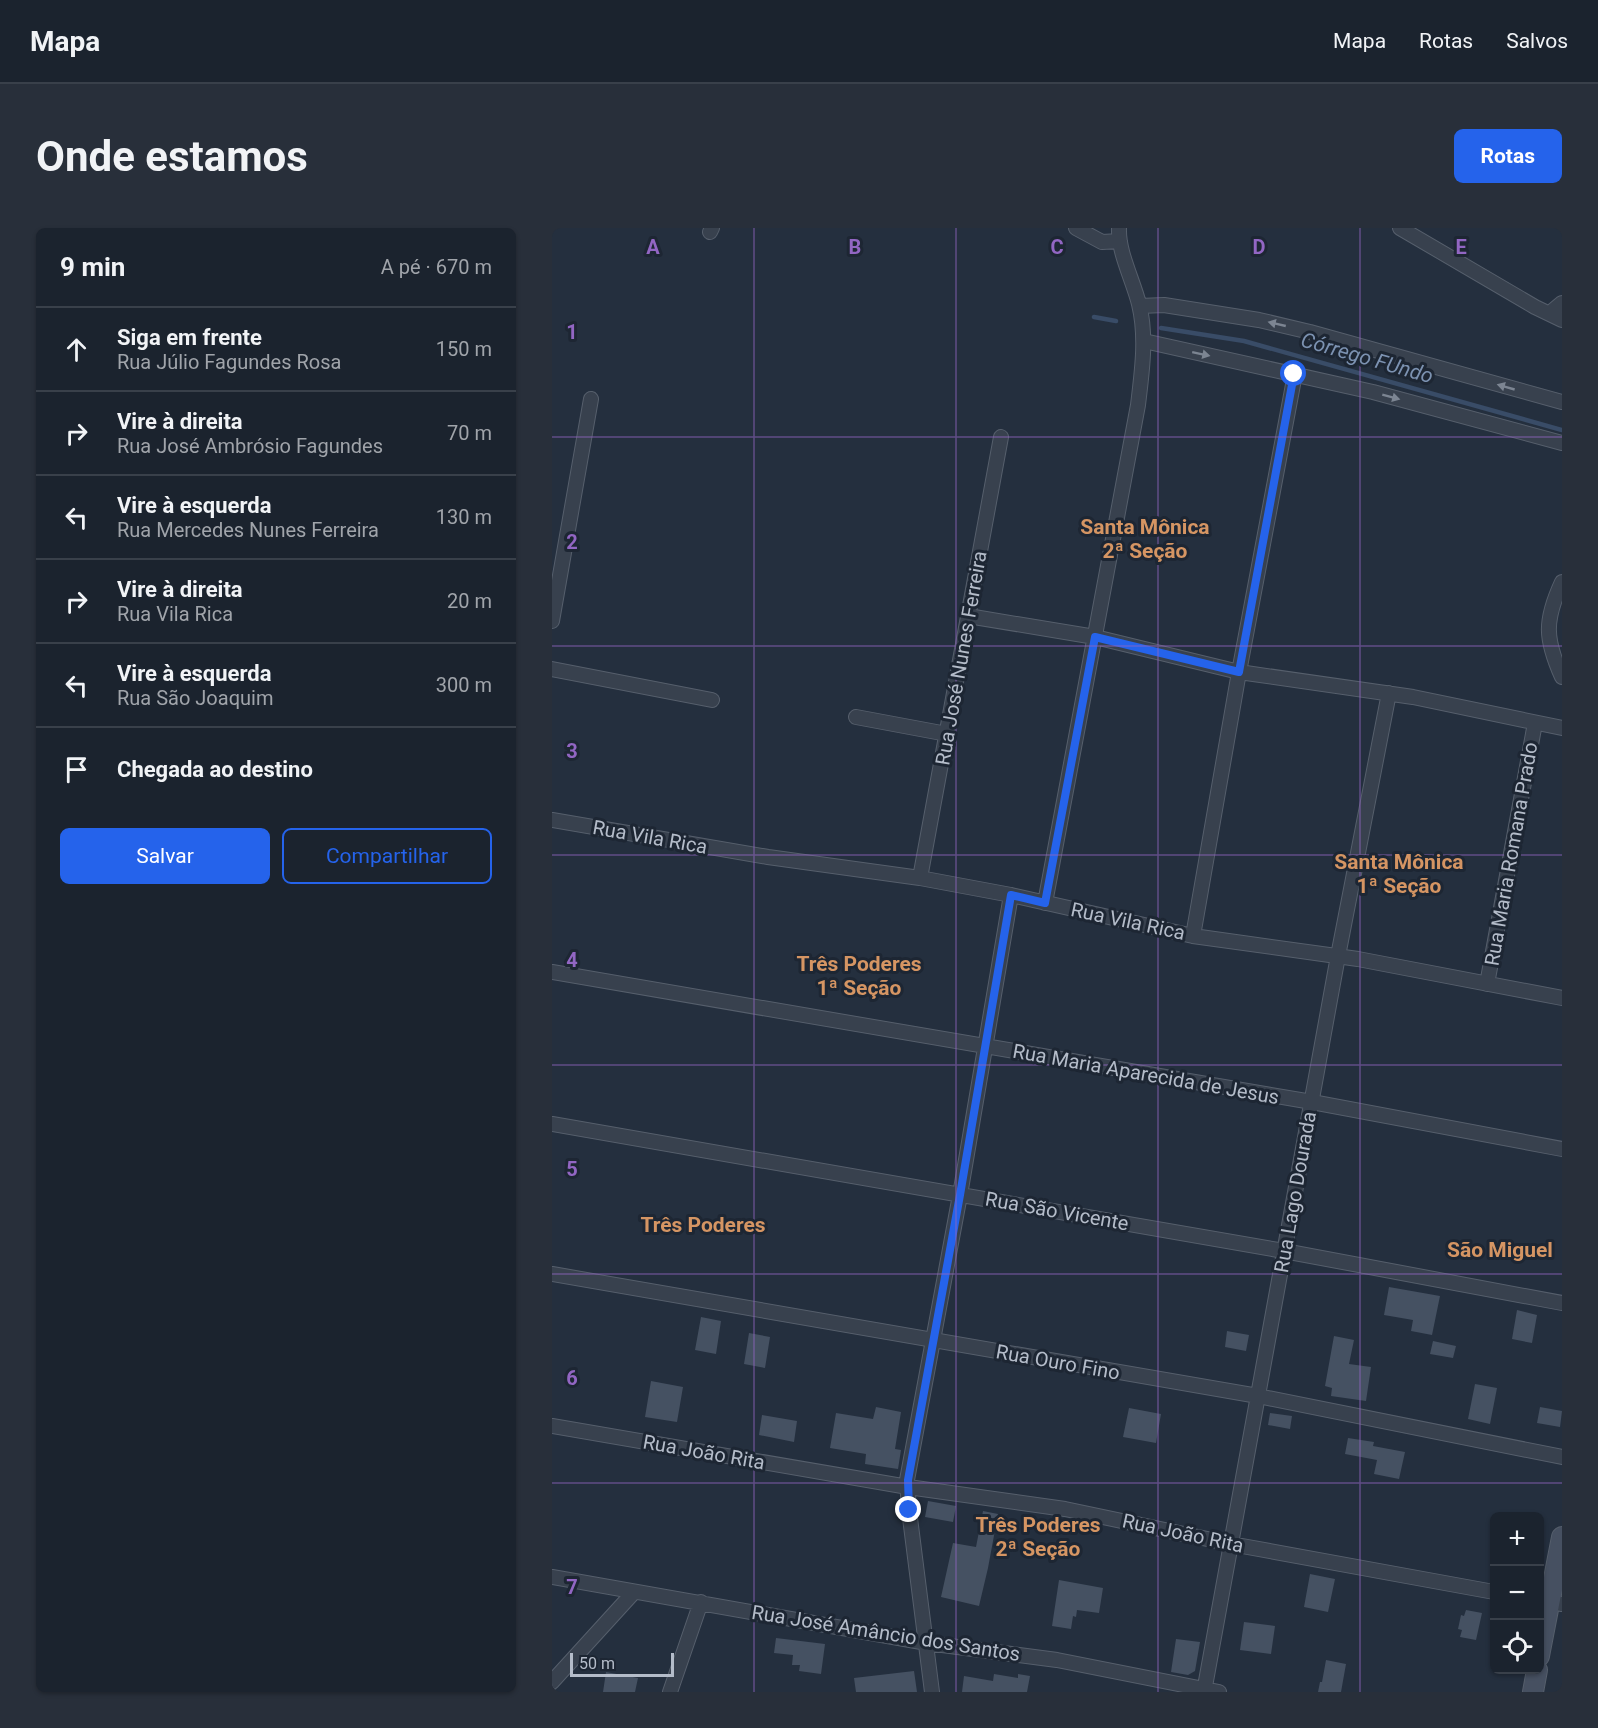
<!DOCTYPE html>
<html lang="pt">
<meta charset="utf-8">
<style>
:root{--surface:#1b232e;--page:#282f3a;--text:#f1f3f6;--muted:#a0a4aa;--line:#39404a;--accent:#2563eb}
body{margin:0;font-family:Roboto,sans-serif;background:var(--page);color:var(--text)}
.controls{position:absolute;right:18px;bottom:18px;display:grid;overflow:hidden;border-radius:9px;box-shadow:0 2px 4px #0004}
.controls button{width:54px;height:54px;display:grid;place-items:center;padding:0;border:0;border-bottom:2px solid var(--line);background:var(--surface);color:var(--text);font:30px sans-serif}
.scale{position:absolute;left:18px;bottom:15px;width:104px;box-sizing:border-box;padding-left:6px;border:3px solid #b4bcc9;border-top:0;font-size:16px;line-height:21px;white-space:nowrap;color:#b4bcc9;-webkit-text-stroke:4px #1d2633;paint-order:stroke}
.stop{position:absolute;width:18px;height:18px;margin:-14px;border:4px solid #2563eb;border-radius:50%;background:#fff}
.stop.end{background:#2563eb;border-color:#fff;box-shadow:0 2px 6px #0008}
.list{margin:0;padding:0;list-style:none}
h2{display:flex;justify-content:space-between;align-items:center;height:78px;margin:0;padding:0 24px;font-size:26px}
h2 small{font-size:20px;font-weight:400;color:var(--muted)}
.list li{display:grid;grid-template-columns:39px 1fr auto;gap:18px;align-items:center;box-sizing:border-box;height:84px;padding:0 24px;border-top:2px solid var(--line)}
.list b{display:block;font-size:22px;white-space:nowrap}
.list p{margin:0;font-size:20px;white-space:nowrap;color:var(--muted)}
.list em{font-size:20px;font-style:normal;color:var(--muted)}
.actions{display:flex;gap:12px;padding:18px 24px}
.actions a{flex:1;padding:14px 0;border:2px solid var(--accent);border-radius:9px;text-align:center;font-size:21px;color:var(--accent)}
.actions .main{background:var(--accent);color:#fff}
.icon{flex:none;width:33px;height:33px;fill:none;stroke:currentColor;stroke-width:2;stroke-linecap:round;stroke-linejoin:round}
.map{position:relative;flex:none;width:1010px;height:1464px;overflow:hidden;border-radius:9px}
header{display:flex;align-items:center;gap:36px;box-sizing:border-box;height:84px;padding:0 30px;background:var(--surface);border-bottom:2px solid var(--line)}
header strong{font-size:28px}
nav{display:flex;gap:33px;margin-inline-start:auto;font-size:21px}
.intro{display:flex;align-items:center;justify-content:space-between;box-sizing:border-box;height:144px;padding:0 36px}
h1{margin:0;font-size:42px}
.button{padding:15px 27px;border-radius:9px;background:var(--accent);color:#fff;font-size:21px;font-weight:700}
main{display:flex;gap:36px;padding:0 36px}
aside{flex:1;background:var(--surface);border-radius:9px;box-shadow:0 2px 4px #0004}
.map>svg:first-child{display:block}
.lines{fill:none;stroke-linecap:round;stroke-linejoin:round}
.stream{stroke:#394c67;stroke-width:4.5}
.building{fill:#455162}
.street-casing{stroke:#565f6c;stroke-width:16}
.secondary-casing{stroke:#565f6c;stroke-width:22}
.street{stroke:#38414e;stroke-width:14}
.secondary{stroke:#465061;stroke-width:20}
.oneway{fill:#7c8592}
.route{stroke:#2563eb;stroke-width:8}
.grid{fill:none;stroke:#9266c3;stroke-width:1.5;stroke-opacity:0.55}
.labels{text-anchor:middle;dominant-baseline:central;stroke-width:6;stroke-linejoin:round;paint-order:stroke}
.street-label{font-size:20px;fill:#b4bcc9;stroke:#1d2633}
.water-label{font-size:21px;font-style:italic;fill:#7c92b1;stroke:#1d2633}
.neighbourhood-label{font-size:21px;font-weight:bold;fill:#d59563;stroke:#1d2633}
.grid-label{font-size:20px;text-anchor:middle;font-weight:bold;fill:#9266c3;stroke:#1d2633;stroke-width:6;stroke-linejoin:round;paint-order:stroke}
</style>
<header>
<strong>Mapa</strong>
<nav><a>Mapa</a><a>Rotas</a><a>Salvos</a></nav>
</header>
<div class="intro"><h1>Onde estamos</h1><a class="button">Rotas</a></div>
<main>
<aside>
<h2>9 min<small>A pé · 670 m</small></h2>
<ul class="list">
<li><svg class="icon" aria-label="ahead" viewBox="0 0 24 24"><path d="M12 20V5M6 11l6-6 6 6"/></svg><div><b>Siga em frente</b><p>Rua Júlio Fagundes Rosa</p></div><em>150 m</em></li>
<li><svg class="icon" aria-label="right" viewBox="0 0 24 24"><path d="M7 20v-9h11M14 6l5 5-5 5"/></svg><div><b>Vire à direita</b><p>Rua José Ambrósio Fagundes</p></div><em>70 m</em></li>
<li><svg class="icon" aria-label="left" viewBox="0 0 24 24"><path d="M17 20v-9H6M10 6l-5 5 5 5"/></svg><div><b>Vire à esquerda</b><p>Rua Mercedes Nunes Ferreira</p></div><em>130 m</em></li>
<li><svg class="icon" aria-label="right" viewBox="0 0 24 24"><path d="M7 20v-9h11M14 6l5 5-5 5"/></svg><div><b>Vire à direita</b><p>Rua Vila Rica</p></div><em>20 m</em></li>
<li><svg class="icon" aria-label="left" viewBox="0 0 24 24"><path d="M17 20v-9H6M10 6l-5 5 5 5"/></svg><div><b>Vire à esquerda</b><p>Rua São Joaquim</p></div><em>300 m</em></li>
<li><svg class="icon" aria-label="arrive" viewBox="0 0 24 24"><path d="M6 21V4h12l-3 4 3 4H6"/></svg><div><b>Chegada ao destino</b></div></li>
</ul>
<div class="actions"><a class="main">Salvar</a><a>Compartilhar</a></div>
</aside>
<div class="map">
<svg width="1010" height="1464" viewBox="0 0 1010 1464">
<rect width="100%" height="100%" fill="#242f3e"/>
<g class="lines">
<!-- stream -->
<path class="stream" d="M542 89 564 93
M609 100 692 113 1010 202"/>
</g>
<!-- building -->
<path class="building" d="M837 1059 888 1068 880 1107 859 1103 861 1092 832 1087Z
M965 1082 985 1087 980 1115 960 1111Z
M149 1089 169 1093 164 1126 143 1122Z
M675 1103 697 1107 694 1123 673 1119Z
M197 1105 218 1109 213 1140 192 1136Z
M782 1108 802 1112 797 1136 819 1139 814 1173 779 1168 780 1160 773 1158Z
M881 1113 904 1118 901 1130 878 1126Z
M99 1153 131 1159 125 1194 93 1189Z
M923 1156 945 1160 938 1196 916 1191Z
M324 1179 349 1184 343 1221 349 1222 346 1241 313 1236 314 1226 278 1220 284 1185 321 1191Z
M988 1179 1010 1183 1008 1199 985 1195Z
M577 1180 609 1186 604 1215 571 1209Z
M718 1185 740 1188 738 1201 716 1197Z
M210 1187 245 1193 242 1214 207 1207Z
M796 1210 822 1214 821 1218 853 1224 847 1251 822 1246 825 1232 793 1226Z
M376 1273 404 1278 401 1294 373 1289Z
M431 1283 446 1286 436 1340 427 1378 389 1369 401 1315 424 1319Z
M758 1346 783 1351 776 1384 752 1379Z
M507 1352 551 1360 547 1385 525 1382 524 1389 521 1388 519 1401 500 1398Z
M914 1382 930 1385 924 1412 908 1409 910 1402 906 1401 909 1387 912 1388Z
M692 1394 723 1398 719 1426 688 1422Z
M224 1410 273 1416 269 1446 247 1443 248 1437H240L241 1427 222 1425Z
M624 1411 648 1414 643 1443 636 1447 619 1444Z
M774 1432 794 1436 789 1464H766L768 1454H770Z
M362 1443 365 1464H304L302 1450Z
M54 1444 86 1450 83 1464H51Z
M442 1446 466 1450V1446L478 1448 475 1464H410L412 1448 441 1453Z"/>
<g class="lines">
<!-- street casing -->
<g class="street-casing">
<path id="street" d="M524 0 550 14 568 13
M848 0 983 79 1010 92
M158 4 160 0
M588 78 612 77 707 92 758 104 1010 174
M998 85 1010 75
M592 113 821 164 1010 215
M1010 354C992 393 993 411 1010 449
M416 388 543 409 687 444 861 469 1010 500
M0 393 39 171
M0 441 160 472
M304 489 395 506
M0 592 216 629 368 650 459 667 641 708 806 731 1010 770
M368 650 449 209
M493 675 586 177C590 143 595 109 587 76 581 52 566 24 567 0
M641 708 687 444 743 146
M0 744 760 874 1010 921
M935 756 983 495
M0 896 732 1023 1010 1075
M0 1046 706 1168 1010 1229
M0 1198 356 1259 513 1281 679 1316 942 1364
M0 1349 375 1415 505 1432 667 1464
M987 1372 1010 1376
M0 1454 82 1364
M118 1464 149 1374
M380 1464 357 1282 355 1252 408 967 459 667
M652 1464 786 728 837 465"/>
</g>
<!-- secondary casing -->
<g class="secondary-casing">
<path id="secondary" d="M987 1428 1010 1309
M981 1464 985 1442"/>
</g>
<!-- street -->
<use href="#street" class="street"/>
<!-- secondary -->
<use href="#secondary" class="secondary"/>
</g>
<!-- one-way arrows -->
<defs><path id="oneway-solid" d="M-6-.8H1V-3.2L6.5 0L1 3.2V.8H-6Z" transform="scale(1.5)"/></defs>
<g class="oneway">
<use href="#oneway-solid" transform="translate(725 96) rotate(-167)"/>
<use href="#oneway-solid" transform="translate(649 126) rotate(12)"/>
<use href="#oneway-solid" transform="translate(954 159) rotate(-164)"/>
<use href="#oneway-solid" transform="translate(839 169) rotate(15)"/>
</g>
<g class="lines">
<!-- route -->
<path class="route" d="M357 1282 356 1252 408 967 459 667 493 675 543 409 687 444 742 146"/>
</g>
<!-- grid -->
<path class="grid" d="M202 0V1464M404 0V1464M606 0V1464M808 0V1464M0 209H1010M0 418H1010M0 627H1010M0 837H1010M0 1046H1010M0 1255H1010"/>
<g class="labels">
<!-- street labels -->
<g class="street-label">
<text transform="translate(409 430) rotate(-80)">Rua José Nunes Ferreira</text>
<text transform="translate(98 609) rotate(10)">Rua Vila Rica</text>
<text transform="translate(959 626) rotate(-80)">Rua Maria Romana Prado</text>
<text transform="translate(576 693) rotate(12)">Rua Vila Rica</text>
<text transform="translate(594 846) rotate(10)">Rua Maria Aparecida de Jesus</text>
<text transform="translate(743 964) rotate(-80)">Rua Lago Dourada</text>
<text transform="translate(505 983) rotate(10)">Rua São Vicente</text>
<text transform="translate(506 1134) rotate(10)">Rua Ouro Fino</text>
<text transform="translate(152 1224) rotate(10)">Rua João Rita</text>
<text transform="translate(631 1305) rotate(12)">Rua João Rita</text>
<text transform="translate(334 1405) rotate(9)">Rua José Amâncio dos Santos</text>
</g>
<!-- water labels -->
<g class="water-label">
<text transform="translate(815 130) rotate(16)">Córrego FUndo</text>
</g>
<!-- neighbourhood labels -->
<g class="neighbourhood-label">
<text x="593" y="299">Santa Mônica<tspan x="593" dy="24">2ª Seção</tspan></text>
<text x="847" y="634">Santa Mônica<tspan x="847" dy="24">1ª Seção</tspan></text>
<text x="307" y="736">Três Poderes<tspan x="307" dy="24">1ª Seção</tspan></text>
<text x="151" y="997">Três Poderes</text>
<text x="948" y="1022">São Miguel</text>
<text x="486" y="1297">Três Poderes<tspan x="486" dy="24">2ª Seção</tspan></text>
</g>
</g>
<g class="grid-label">
<text x="101" y="26">A</text>
<text x="303" y="26">B</text>
<text x="505" y="26">C</text>
<text x="707" y="26">D</text>
<text x="909" y="26">E</text>
<text x="20" y="111">1</text>
<text x="20" y="321">2</text>
<text x="20" y="530">3</text>
<text x="20" y="739">4</text>
<text x="20" y="948">5</text>
<text x="20" y="1157">6</text>
<text x="20" y="1366">7</text>
</g>
</svg>
<div class="controls">
<button>+</button>
<button>−</button>
<button><svg class="icon" aria-label="locate" viewBox="0 0 24 24"><circle cx="12" cy="12" r="6"/><path d="M12 2v4M12 18v4M2 12h4M18 12h4"/></svg></button>
</div>
<div class="scale">50 m</div>
<div class="stop" style="left:742px;top:146px"></div>
<div class="stop end" style="left:357px;top:1282px"></div>
</div>
</main>
